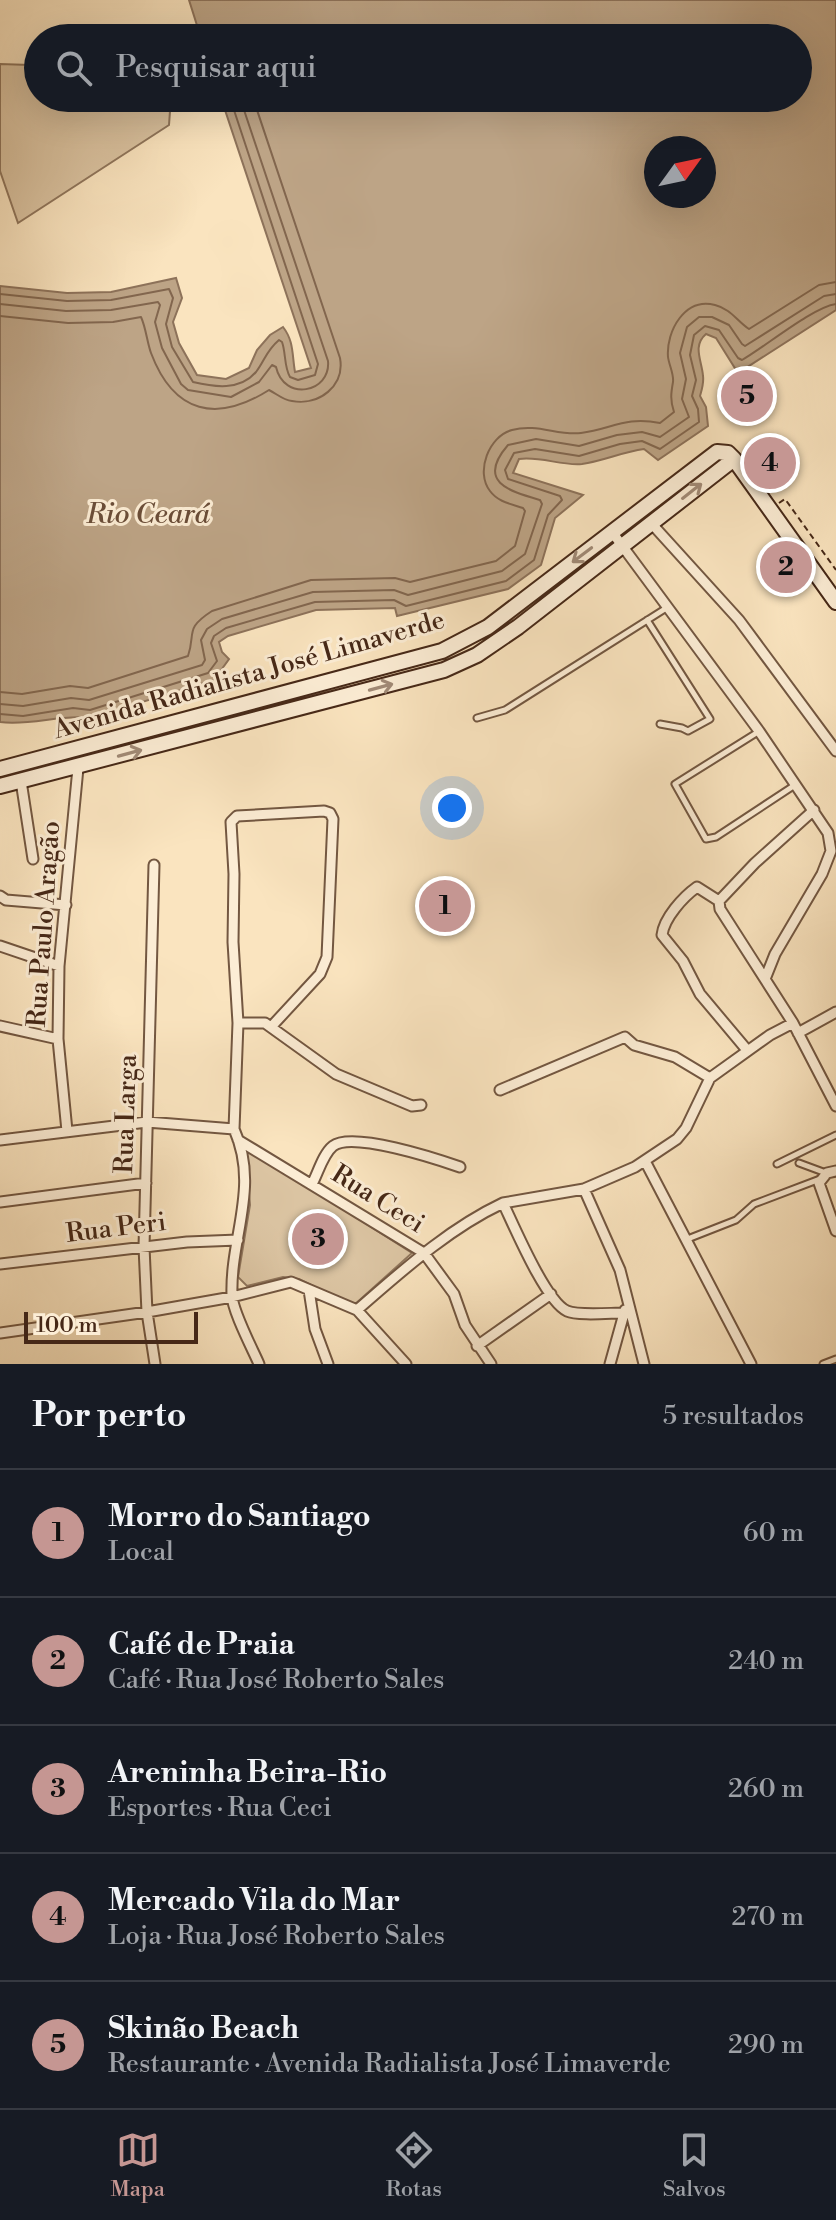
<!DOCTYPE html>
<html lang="pt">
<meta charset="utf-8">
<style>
:root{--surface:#171b24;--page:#242831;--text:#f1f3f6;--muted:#9ea1a6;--line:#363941;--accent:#c59692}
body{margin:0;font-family:"Libre Bodoni",serif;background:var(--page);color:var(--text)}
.compass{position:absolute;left:644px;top:136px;width:72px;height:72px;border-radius:50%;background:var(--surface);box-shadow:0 8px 32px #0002;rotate:57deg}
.scale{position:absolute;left:24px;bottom:20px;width:174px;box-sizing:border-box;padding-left:8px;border:4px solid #462817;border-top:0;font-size:22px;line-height:28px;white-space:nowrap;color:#462817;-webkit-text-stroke:6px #fcedd5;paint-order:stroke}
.you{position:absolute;left:452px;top:808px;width:28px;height:28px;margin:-20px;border:6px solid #fff;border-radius:50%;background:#1a73e8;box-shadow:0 0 0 12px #1a73e833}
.badge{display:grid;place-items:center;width:52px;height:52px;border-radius:50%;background:var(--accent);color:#111;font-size:26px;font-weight:700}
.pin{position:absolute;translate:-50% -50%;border:4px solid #fff;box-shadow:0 2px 8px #0006}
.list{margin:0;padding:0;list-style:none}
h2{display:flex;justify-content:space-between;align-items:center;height:104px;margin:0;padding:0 32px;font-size:34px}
h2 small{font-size:26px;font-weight:400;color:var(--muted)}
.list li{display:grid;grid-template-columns:52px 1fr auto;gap:24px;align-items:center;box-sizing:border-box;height:128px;padding:0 32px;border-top:2px solid var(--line)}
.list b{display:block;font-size:30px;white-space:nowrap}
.list p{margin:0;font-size:26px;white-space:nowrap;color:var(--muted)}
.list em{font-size:26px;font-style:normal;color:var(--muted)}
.icon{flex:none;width:44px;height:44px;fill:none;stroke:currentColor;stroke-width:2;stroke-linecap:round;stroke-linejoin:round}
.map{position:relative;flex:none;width:836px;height:1364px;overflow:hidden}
.search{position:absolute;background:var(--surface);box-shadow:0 8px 32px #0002;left:24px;right:24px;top:24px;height:88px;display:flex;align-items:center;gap:20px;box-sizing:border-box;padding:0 28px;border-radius:44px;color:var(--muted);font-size:30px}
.sheet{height:744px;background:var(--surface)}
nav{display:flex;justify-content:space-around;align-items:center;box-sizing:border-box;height:112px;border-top:2px solid var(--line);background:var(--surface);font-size:22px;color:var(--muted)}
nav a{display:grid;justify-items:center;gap:4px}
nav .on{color:var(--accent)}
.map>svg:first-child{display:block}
.green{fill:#dbc4a2;stroke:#90765c;stroke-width:2}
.water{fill:#bda486;stroke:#8d725a;stroke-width:2;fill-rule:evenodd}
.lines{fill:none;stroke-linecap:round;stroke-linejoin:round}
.shore{stroke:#82664e;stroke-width:2}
.lane-casing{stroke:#735741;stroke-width:9}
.street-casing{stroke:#735741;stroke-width:13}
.secondary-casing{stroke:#462817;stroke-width:18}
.path{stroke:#462817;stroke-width:2;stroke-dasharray:6 4;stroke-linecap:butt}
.lane{stroke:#fcedd5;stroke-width:5}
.street{stroke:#fcedd5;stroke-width:9}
.secondary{stroke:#fcedd5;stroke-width:14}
.oneway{stroke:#a18a76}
.labels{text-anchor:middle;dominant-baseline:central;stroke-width:6;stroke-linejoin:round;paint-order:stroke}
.street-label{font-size:26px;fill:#462817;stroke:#fcedd5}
.water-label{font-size:28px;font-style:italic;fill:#6a4d38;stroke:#fcedd5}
</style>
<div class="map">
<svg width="836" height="1364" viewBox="0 0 836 1364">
<rect width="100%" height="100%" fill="#fae4bf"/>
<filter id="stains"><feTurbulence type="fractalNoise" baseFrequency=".0025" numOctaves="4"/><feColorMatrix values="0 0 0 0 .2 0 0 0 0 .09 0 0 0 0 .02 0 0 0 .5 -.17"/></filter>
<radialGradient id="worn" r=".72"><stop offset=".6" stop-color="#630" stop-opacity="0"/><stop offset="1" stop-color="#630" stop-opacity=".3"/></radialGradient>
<!-- green -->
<path class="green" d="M38 62V98H167L170 111 169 125 18 223 0 171V64L30 65Z
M250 1150 412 1253 353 1306 299 1279 283 1277 247 1286 238 1277 250 1205 246 1154Z"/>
<!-- water -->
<path class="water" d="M189 0H836V310L738 373 716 338 706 334C692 346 702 361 703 376 704 383 702 389 700 396L706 407 708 426 658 460 644 449C622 452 603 461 582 464 561 466 541 456 519 459L513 473 583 495 555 518 541 565 508 589 397 616 395 608 316 610 228 636 219 642 222 652 229 659 214 680 90 718C60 714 32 726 0 722V286L67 293 111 292 176 278 182 298 173 322 179 343 197 375 226 379 249 368 257 350 270 335 283 327C294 341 292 355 295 372L311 368 221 98H798V38H201ZM656 148H704V196H656Z"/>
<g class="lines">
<!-- shore -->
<path class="shore" d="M0 294 67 301 111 300 169 289 173 298 166 324 172 347 193 382C214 387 240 391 256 372 265 360 266 351 279 340L282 342C286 353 284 367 290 377L298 380 315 375 318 364 230 98
M0 304 66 311 111 310 158 302 160 305 155 322 162 348 181 384 188 390 231 397 259 382 272 365 276 367C284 402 331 393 328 361L240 98
M0 316 68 323 113 322 141 317C146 328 147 342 151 353 174 414 217 423 269 390 277 394 283 400 292 401 319 406 345 386 340 358L253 98
M0 692 22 694 70 686 88 688 188 656C196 633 184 629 212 611L311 580 395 578 410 582 496 561 515 546 525 511 523 508C511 504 498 502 490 491 475 472 489 436 512 430 537 423 558 436 581 433 612 429 625 416 660 423L674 412C670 400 671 393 673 382 674 374 669 365 668 357 666 331 685 297 715 305 731 309 737 321 749 329L819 285 836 282
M0 704 23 706 71 698 89 700 202 665 205 660 201 640 207 629 222 619 313 592 394 590 408 595 502 571 525 554 542 504 540 500C509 491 476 482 508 445L536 439 579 446 617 435 642 432 660 437 689 417 682 399 686 379 680 353 687 327 699 317H712L729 325 742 344 745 346 824 296 836 294
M0 714 23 716 73 708 90 710 208 673 217 661 211 643 214 636 226 628 315 602 394 600 406 606 506 581 534 560 548 515 562 500 560 496 508 479 505 470 514 453 535 449 579 456 620 444 642 441 660 449 699 422 698 409 692 396 696 380 690 355 694 335 705 326 719 330 738 358 742 360C765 347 813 307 836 304"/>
<!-- lane casing -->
<g class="lane-casing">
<path id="lane" d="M647 620 710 719 688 731 682 728 660 724
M477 718 505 710 668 607
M758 732 675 784 706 839 716 837 795 785
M799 1163 826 1173
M777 1164 836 1135
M685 1240 736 1220 754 1204 820 1179
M823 1364 836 1359"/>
</g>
<!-- street casing -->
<g class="street-casing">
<path id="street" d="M651 523 739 620 836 751
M612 532 759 731 828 833 831 851 822 874 775 954 765 979
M21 781 33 859
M154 865 144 1247 147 1312 155 1364
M0 896 6 900 66 905
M719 901 720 909 793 1023 836 1106
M719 901 697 887C683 897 664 918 662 935L683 961 700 994 747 1050
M719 901 755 863 814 810
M0 946 59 966
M238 1023H265L336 1074 412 1106 421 1105
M0 1026 58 1039
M798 1033 836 1012
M500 1090 625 1037 634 1045 675 1057 710 1078
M67 1131 58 1039 59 966 78 768
M0 1140 147 1122 234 1129
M238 1140 424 1253 454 1294 465 1325 491 1364
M645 1161 751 1364
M836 1171 827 1173 819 1183 836 1231
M312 1184C318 1173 323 1154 333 1146 352 1131 437 1159 460 1167
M584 1189 620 1270 644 1364
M0 1202 146 1183
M503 1203C514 1226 546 1302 567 1311 578 1316 610 1313 624 1313
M0 1264 187 1242 238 1240
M309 1290 315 1329 328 1364
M357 1310C402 1271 448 1229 503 1203L584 1189 635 1167 677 1139 686 1128 710 1078 770 1035 793 1023
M0 1333 147 1312 232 1297 291 1282 357 1310 406 1364
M477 1346 551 1294
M259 1364C252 1348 232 1310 232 1295 230 1237 260 1187 234 1129L238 1023 233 942 234 874 231 822 237 816 324 811 330 813 333 819 327 957 320 974 271 1027
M610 1364 625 1310"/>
</g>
<!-- secondary casing -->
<g class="secondary-casing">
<path id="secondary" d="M0 769 442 651 488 627 717 452 728 453 734 459 836 602
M0 786 444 670 477 655 518 627 734 459"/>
</g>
<!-- path -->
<path class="path" d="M779 503 785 499 836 570"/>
<!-- lane -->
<use href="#lane" class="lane"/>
<!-- street -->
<use href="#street" class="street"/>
<!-- secondary -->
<use href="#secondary" class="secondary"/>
</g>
<!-- one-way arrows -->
<defs><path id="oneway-shaft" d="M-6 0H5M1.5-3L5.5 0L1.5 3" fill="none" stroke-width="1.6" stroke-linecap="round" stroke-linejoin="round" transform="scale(2)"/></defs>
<g class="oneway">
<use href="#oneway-shaft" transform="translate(692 491) rotate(-38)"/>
<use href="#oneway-shaft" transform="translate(582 555) rotate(143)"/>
<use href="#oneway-shaft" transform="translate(381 687) rotate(-15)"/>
<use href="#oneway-shaft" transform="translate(130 753) rotate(-15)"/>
</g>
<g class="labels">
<!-- street labels -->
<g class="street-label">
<text transform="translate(249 675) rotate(-16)">Avenida Radialista José Limaverde</text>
<text transform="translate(44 924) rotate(-86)">Rua Paulo Aragão</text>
<text transform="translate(126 1114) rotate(-88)">Rua Larga</text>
<text transform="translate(378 1199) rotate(32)">Rua Ceci</text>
<text transform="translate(116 1228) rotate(-7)">Rua Peri</text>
</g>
<!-- water labels -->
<g class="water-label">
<text x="148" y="514">Rio Ceará</text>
</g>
</g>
<rect width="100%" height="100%" filter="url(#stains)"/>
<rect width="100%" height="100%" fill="url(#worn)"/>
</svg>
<svg class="compass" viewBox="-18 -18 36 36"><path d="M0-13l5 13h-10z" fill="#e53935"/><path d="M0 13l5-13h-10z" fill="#9ea1a6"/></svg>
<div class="scale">100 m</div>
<div class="you"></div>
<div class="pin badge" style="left:445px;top:906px">1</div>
<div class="pin badge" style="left:786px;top:567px">2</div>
<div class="pin badge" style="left:318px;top:1239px">3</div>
<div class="pin badge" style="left:770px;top:463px">4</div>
<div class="pin badge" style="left:747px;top:396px">5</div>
<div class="search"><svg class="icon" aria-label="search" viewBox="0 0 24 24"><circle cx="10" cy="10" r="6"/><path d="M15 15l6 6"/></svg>Pesquisar aqui</div>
</div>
<section class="sheet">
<h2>Por perto<small>5 resultados</small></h2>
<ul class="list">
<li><span class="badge">1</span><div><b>Morro do Santiago</b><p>Local</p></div><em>60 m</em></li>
<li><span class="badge">2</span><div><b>Café de Praia</b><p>Café · Rua José Roberto Sales</p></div><em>240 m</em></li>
<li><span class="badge">3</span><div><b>Areninha Beira-Rio</b><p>Esportes · Rua Ceci</p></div><em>260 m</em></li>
<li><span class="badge">4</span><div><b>Mercado Vila do Mar</b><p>Loja · Rua José Roberto Sales</p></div><em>270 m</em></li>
<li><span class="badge">5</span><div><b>Skinão Beach</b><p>Restaurante · Avenida Radialista José Limaverde</p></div><em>290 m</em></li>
</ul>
</section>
<nav>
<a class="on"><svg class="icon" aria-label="map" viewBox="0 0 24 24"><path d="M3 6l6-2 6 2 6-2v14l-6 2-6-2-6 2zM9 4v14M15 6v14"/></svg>Mapa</a>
<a><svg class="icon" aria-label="directions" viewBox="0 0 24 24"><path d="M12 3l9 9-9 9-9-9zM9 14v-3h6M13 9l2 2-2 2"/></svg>Rotas</a>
<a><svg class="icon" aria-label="saved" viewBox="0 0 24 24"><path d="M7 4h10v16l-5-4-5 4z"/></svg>Salvos</a>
</nav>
